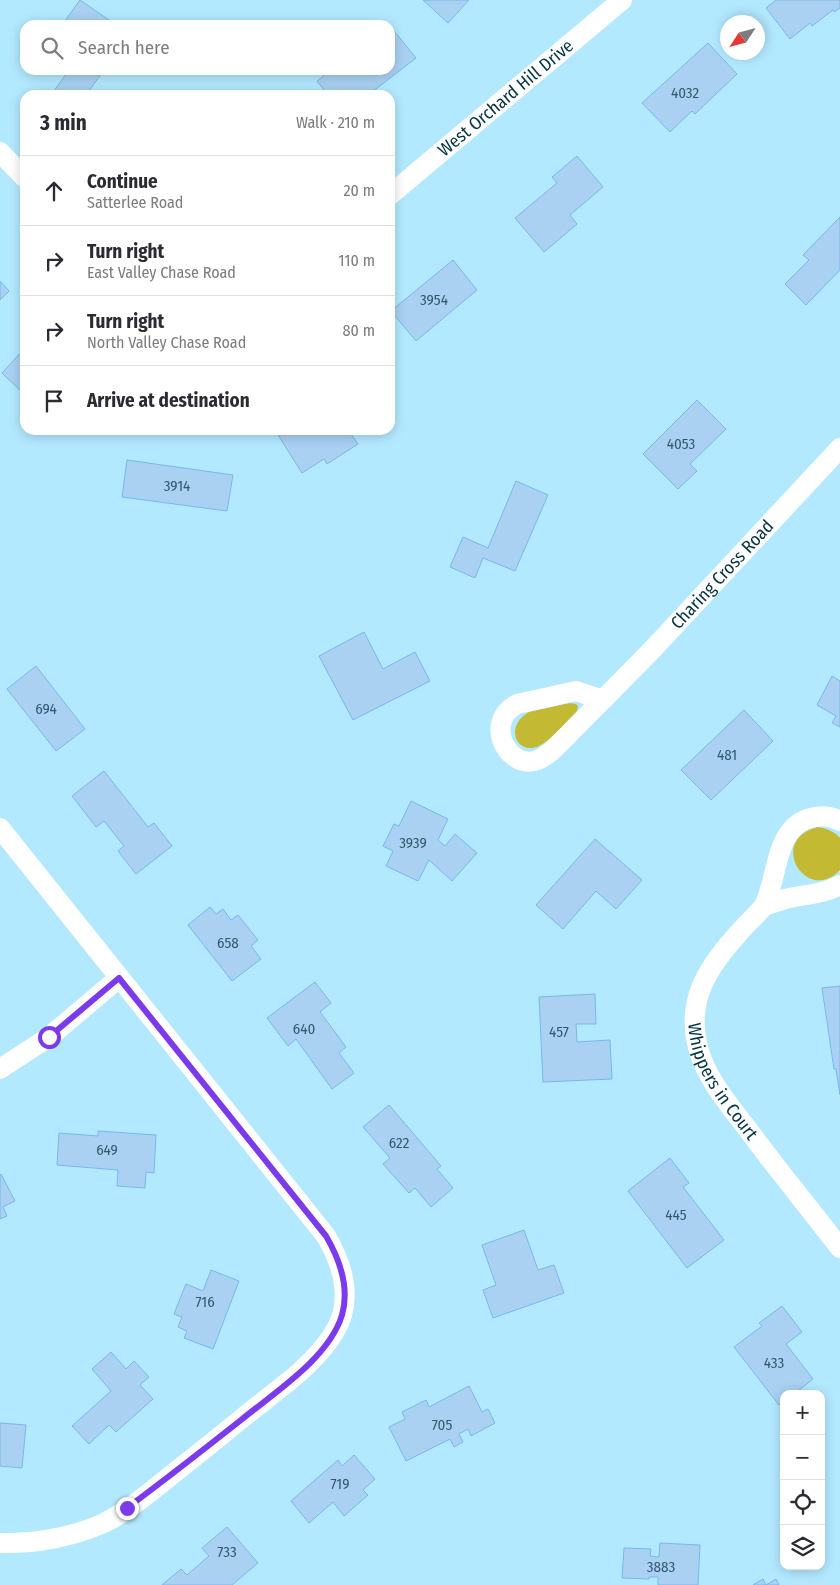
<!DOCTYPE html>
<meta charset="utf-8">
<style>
:root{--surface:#fff;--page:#f2f2f3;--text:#2b2b33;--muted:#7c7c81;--line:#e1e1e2}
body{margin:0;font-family:"Fira Sans Condensed",sans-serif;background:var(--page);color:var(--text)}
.controls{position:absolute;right:15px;bottom:15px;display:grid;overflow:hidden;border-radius:10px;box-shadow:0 2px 12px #0003}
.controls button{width:45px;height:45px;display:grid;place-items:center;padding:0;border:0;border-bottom:1px solid var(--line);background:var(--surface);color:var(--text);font:25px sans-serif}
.compass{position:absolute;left:720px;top:15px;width:45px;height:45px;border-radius:50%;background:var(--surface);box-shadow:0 2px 12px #0003;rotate:234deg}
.stop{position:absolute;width:15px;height:15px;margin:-11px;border:4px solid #7c3aed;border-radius:50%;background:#fff}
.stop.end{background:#7c3aed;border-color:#fff;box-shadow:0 1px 5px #0008}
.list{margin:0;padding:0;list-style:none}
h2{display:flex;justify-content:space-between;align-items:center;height:65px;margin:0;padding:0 20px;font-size:21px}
h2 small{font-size:16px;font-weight:400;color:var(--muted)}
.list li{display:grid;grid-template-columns:32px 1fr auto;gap:15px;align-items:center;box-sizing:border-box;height:70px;padding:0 20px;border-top:1px solid var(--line)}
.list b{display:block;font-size:19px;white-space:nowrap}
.list p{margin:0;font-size:16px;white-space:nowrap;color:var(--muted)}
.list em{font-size:16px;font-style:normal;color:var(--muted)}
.icon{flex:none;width:28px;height:28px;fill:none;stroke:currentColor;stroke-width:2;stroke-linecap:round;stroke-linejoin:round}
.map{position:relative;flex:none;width:840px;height:1585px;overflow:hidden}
.search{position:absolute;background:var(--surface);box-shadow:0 2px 12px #0003;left:20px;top:20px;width:375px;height:55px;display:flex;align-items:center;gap:12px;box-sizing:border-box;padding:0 18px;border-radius:15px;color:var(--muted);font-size:19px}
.panel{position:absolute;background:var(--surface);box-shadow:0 2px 12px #0003;left:20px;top:90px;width:375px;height:345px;border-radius:15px}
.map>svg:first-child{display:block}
.green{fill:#c4b932}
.building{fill:#aad1f2;stroke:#75b8ef}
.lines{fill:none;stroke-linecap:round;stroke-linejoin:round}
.minor{stroke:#fff;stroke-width:20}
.route{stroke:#7c3aed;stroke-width:6}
.labels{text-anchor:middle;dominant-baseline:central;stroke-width:4;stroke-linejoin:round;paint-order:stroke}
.number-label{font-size:15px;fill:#305b6f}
.street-label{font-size:18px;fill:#073443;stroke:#def0f7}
</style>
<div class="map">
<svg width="840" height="1585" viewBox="0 0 840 1585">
<rect width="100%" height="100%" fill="#b3e9ff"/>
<!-- green -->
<path class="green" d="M570 703 576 704 578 706 577 711C567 721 551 740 539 746 516 756 504 726 529 712Z
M818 827C827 829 834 831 840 838V870C807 905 766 840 818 827Z"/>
<!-- building -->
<path class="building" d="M80 0 106 18 116 25H62Z
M423 0H469L448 23Z
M776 0H840V8L834 12 833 10 812 26 810 23 790 39 766 8Z
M390 26 416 58 368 95H328L317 81 331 70H390Z
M708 43 737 74 695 114 692 111 670 132 642 103Z
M69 70H104L86 95H51Z
M577 156 603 187 570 215 577 224 544 252 515 218 557 183 552 177Z
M840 217V270L806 305 785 284 809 260 803 255Z
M453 260 477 290 416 341 391 311Z
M0 281 9 291 0 300Z
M25 348V395L2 373Z
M697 400 726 429 690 464 697 471 678 489 643 454Z
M286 430H350L349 431 358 444 327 464 324 459 302 473 278 435Z
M127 460 233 475 227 511 122 497Z
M516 481 548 495 515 571 483 558 475 578 450 567 463 537 488 548Z
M364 632 383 669 415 652 430 681 353 720 319 656Z
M36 666 85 729 56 751 7 689Z
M832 676 840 681V727L832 723 836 716 817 705Z
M744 710 773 741 711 800 681 770Z
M104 771 148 827 154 823 172 846 136 874 118 851 124 846 104 821 96 827 72 796Z
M411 801 448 819 438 840 445 846 455 834 477 853 452 881 429 860 418 881 386 866 393 851 383 846 394 824 399 826Z
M595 839 642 880 616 909 596 891 563 929 536 905Z
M210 907 216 914 223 909 231 920 238 915 258 940 251 946 261 959 232 981 188 925Z
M315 982 331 1003 320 1012 346 1047 339 1053 354 1073 332 1089 296 1039 288 1046 267 1018Z
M840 986V1095L836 1069H834L822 988Z
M595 994 596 1024H576L577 1042 610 1040 612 1079 543 1082 539 997Z
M389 1105 441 1166 437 1169 453 1188 431 1207 415 1188 409 1193 383 1164 390 1158 363 1127Z
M98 1131 156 1135 154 1173 146 1172 145 1188 117 1186 118 1170 57 1165 59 1133 98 1136Z
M670 1158 689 1183 683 1187 724 1240 687 1268 628 1191Z
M1 1174 15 1201 3 1207 7 1216 0 1219V1175Z
M524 1230 538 1270 554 1265 564 1293 493 1318 483 1290 496 1285 482 1245Z
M211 1270 239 1281 213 1349 184 1338 187 1331 178 1327 182 1317 174 1314 186 1284 203 1291Z
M782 1306 802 1332 786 1344 813 1379 794 1394H784V1401L779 1405 734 1347 762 1326 759 1323Z
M111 1352 126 1369 134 1361 149 1377 140 1385 153 1399 116 1432 109 1425 89 1444 72 1426 111 1391 92 1369Z
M469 1386 482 1412 488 1409 495 1423 471 1436 468 1429 459 1434 463 1442 454 1447 450 1439 406 1461 389 1427 405 1419 402 1412 426 1400 429 1407Z
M0 1423 26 1425 22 1468 0 1466Z
M354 1455 375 1479 363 1490 368 1495 344 1516 333 1502 309 1523 291 1501 338 1460 342 1466Z
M227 1527 258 1563 232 1585H162L181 1569 187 1575 209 1556 202 1548Z
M660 1543 700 1545 698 1585H658V1577H649V1579L622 1578 624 1548 651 1549 650 1556 659 1557Z
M763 1579 766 1585 776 1579 779 1585H753Z"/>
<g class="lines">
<!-- minor -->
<g class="minor">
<path d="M0 152 25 178"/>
<path id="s1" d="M390 195 622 0"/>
<path id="s2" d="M603 700 576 691 517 704C482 723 509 771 538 760 545 757 549 753 554 749L651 651 840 448"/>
<path id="s3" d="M840 821C829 815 819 815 807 819 779 830 778 864 770 889 768 895 767 902 763 907 755 917 745 925 737 935 706 969 685 1003 699 1051 708 1081 730 1106 749 1131 778 1170 810 1209 840 1248"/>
<path d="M0 828 326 1236C340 1260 350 1287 342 1315 336 1335 320 1353 305 1367 292 1380 277 1390 264 1401 237 1422 211 1444 184 1465 161 1483 129 1511 104 1523 73 1537 34 1544 0 1543"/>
<path d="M764 906C774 903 785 898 795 897 811 894 825 893 840 885"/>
<path d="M0 1069 49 1037 119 978"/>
</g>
</g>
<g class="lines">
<!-- route -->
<path class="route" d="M49 1037 119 978 326 1236C340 1260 350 1287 342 1315 329 1358 275 1392 241 1420 203 1450 166 1479 127 1508"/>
</g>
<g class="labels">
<!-- number labels -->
<g class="number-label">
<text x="685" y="93">4032</text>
<text x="434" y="300">3954</text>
<text x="681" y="444">4053</text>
<text x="177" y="486">3914</text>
<text x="46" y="709">694</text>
<text x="727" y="755">481</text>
<text x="413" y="843">3939</text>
<text x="228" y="943">658</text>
<text x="304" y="1029">640</text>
<text x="559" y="1032">457</text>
<text x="399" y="1143">622</text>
<text x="107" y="1150">649</text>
<text x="676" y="1215">445</text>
<text x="205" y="1302">716</text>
<text x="774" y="1363">433</text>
<text x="442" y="1425">705</text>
<text x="340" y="1484">719</text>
<text x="227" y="1552">733</text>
<text x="661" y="1567">3883</text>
</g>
<!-- street labels -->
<g class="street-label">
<text stroke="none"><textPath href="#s1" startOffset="151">West Orchard Hill Drive</textPath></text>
<text stroke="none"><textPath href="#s2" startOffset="439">Charing Cross Road</textPath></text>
<text stroke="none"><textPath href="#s3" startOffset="340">Whippers in Court</textPath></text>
</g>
</g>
</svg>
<div class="controls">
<button>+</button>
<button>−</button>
<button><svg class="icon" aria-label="locate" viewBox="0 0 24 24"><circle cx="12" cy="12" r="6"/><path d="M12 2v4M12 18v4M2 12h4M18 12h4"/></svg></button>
<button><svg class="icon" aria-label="layers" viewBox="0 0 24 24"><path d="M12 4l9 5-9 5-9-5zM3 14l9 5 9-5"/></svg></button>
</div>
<svg class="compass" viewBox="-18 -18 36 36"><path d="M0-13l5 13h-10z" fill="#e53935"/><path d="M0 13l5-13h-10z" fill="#7c7c81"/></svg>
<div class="stop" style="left:49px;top:1037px"></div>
<div class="stop end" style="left:127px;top:1508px"></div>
<div class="search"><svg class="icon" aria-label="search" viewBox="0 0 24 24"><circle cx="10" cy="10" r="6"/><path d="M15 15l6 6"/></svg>Search here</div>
<section class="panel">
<h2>3 min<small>Walk · 210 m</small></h2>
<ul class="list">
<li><svg class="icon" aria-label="ahead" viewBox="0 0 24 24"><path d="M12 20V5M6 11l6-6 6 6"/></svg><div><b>Continue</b><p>Satterlee Road</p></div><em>20 m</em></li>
<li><svg class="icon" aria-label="right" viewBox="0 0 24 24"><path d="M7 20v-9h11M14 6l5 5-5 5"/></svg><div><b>Turn right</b><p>East Valley Chase Road</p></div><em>110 m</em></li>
<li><svg class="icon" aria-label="right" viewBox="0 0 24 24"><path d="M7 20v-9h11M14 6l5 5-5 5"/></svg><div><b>Turn right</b><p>North Valley Chase Road</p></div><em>80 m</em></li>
<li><svg class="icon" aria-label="arrive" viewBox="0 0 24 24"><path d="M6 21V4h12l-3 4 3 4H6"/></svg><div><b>Arrive at destination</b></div></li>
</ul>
</section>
</div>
